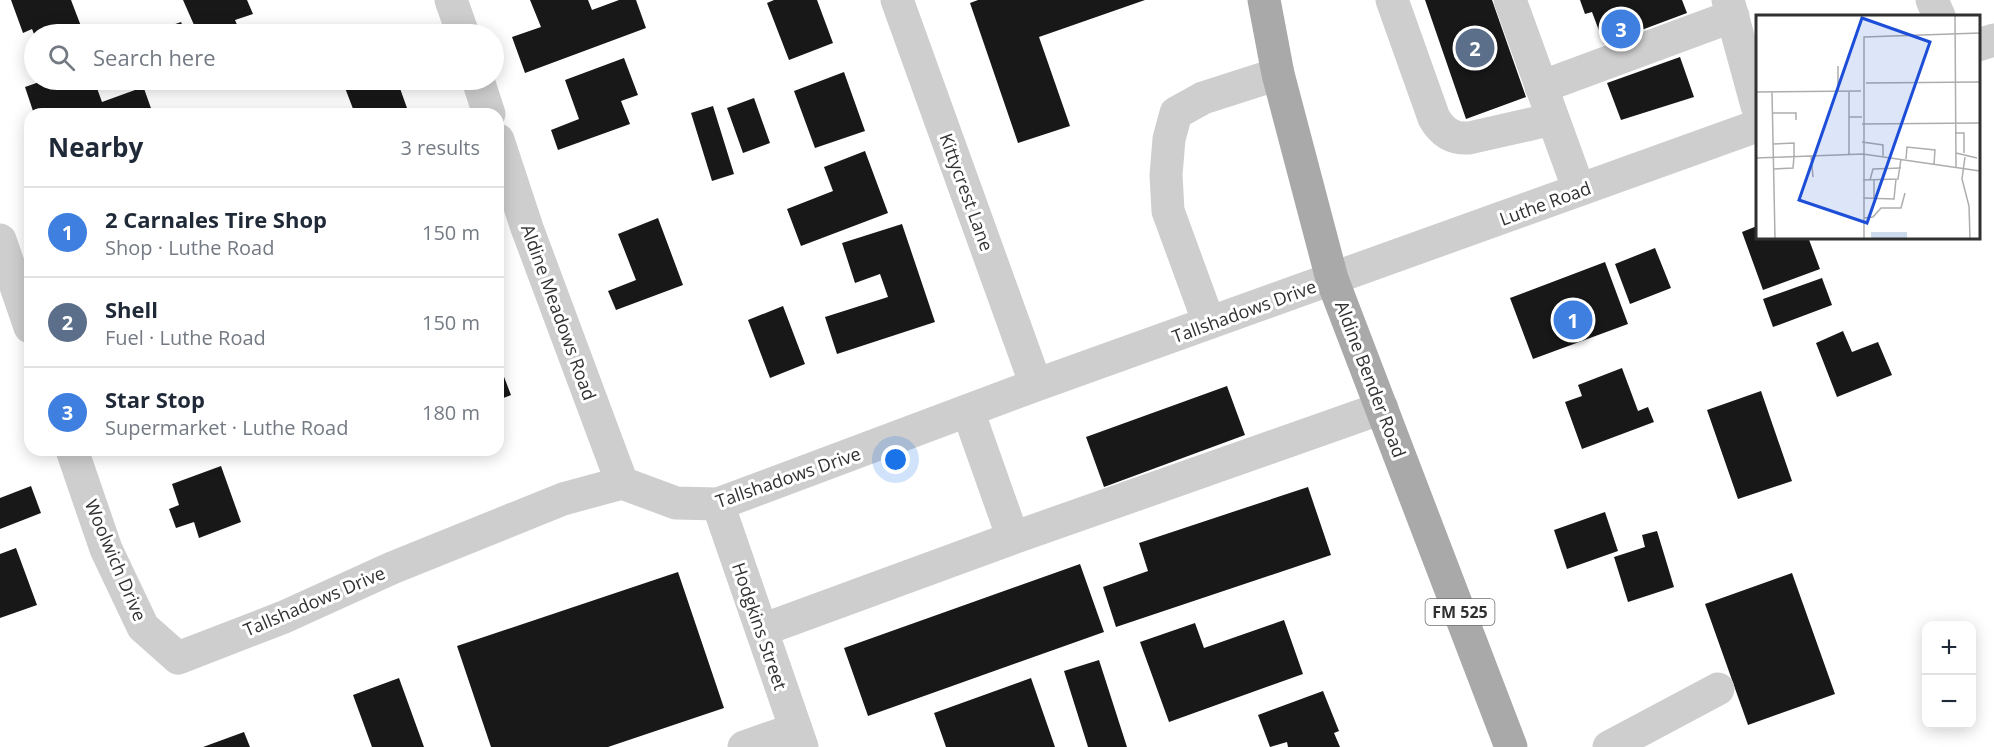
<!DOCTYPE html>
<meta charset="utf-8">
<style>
:root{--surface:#fff;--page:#f2f2f3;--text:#1f2937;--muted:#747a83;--line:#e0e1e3;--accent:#e24539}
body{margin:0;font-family:"Open Sans",sans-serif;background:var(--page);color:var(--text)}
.controls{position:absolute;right:18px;bottom:18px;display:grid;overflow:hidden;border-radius:12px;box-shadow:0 3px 15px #0003}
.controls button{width:54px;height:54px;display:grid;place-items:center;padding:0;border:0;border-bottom:2px solid var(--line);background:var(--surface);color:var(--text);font:30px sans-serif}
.you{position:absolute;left:896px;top:460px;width:21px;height:21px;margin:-15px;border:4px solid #fff;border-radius:50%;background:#1a73e8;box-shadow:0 0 0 9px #1a73e833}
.badge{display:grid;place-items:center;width:39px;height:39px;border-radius:50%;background:var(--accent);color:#fff;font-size:20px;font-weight:700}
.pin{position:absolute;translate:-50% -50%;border:3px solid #fff;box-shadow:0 2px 6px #0006}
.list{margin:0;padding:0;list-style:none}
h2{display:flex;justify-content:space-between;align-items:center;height:78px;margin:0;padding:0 24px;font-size:26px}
h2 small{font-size:20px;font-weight:400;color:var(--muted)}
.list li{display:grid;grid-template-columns:39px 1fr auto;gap:18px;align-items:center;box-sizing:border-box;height:90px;padding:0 24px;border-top:2px solid var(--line)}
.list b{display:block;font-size:22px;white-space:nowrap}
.list p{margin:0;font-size:20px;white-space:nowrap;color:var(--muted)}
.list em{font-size:20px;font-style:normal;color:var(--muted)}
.icon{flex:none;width:33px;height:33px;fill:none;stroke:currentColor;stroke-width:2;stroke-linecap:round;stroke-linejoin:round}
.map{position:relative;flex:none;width:1994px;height:747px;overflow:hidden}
.search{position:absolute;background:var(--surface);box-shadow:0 3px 15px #0003;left:24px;top:24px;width:480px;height:66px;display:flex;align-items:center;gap:15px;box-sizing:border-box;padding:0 21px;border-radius:33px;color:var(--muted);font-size:22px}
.panel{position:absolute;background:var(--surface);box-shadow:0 3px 15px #0003;left:24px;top:108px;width:480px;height:348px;border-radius:18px}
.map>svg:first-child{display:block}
.building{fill:#181818}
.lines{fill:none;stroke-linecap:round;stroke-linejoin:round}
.minor{stroke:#cecece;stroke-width:33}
.major{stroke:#a9a9a9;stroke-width:33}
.labels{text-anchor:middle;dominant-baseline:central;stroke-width:6;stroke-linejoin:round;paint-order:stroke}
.shield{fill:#fff;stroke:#6f6f6f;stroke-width:1.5}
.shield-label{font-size:16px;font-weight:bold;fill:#313131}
.street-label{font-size:18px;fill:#313131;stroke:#fff}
.inset-road{fill:none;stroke:#adadad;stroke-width:1.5}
.view{fill:#1d4ed8;fill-opacity:0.15;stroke:#1d4ed8;stroke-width:3}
.inset-edge{fill:none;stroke:#313131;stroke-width:3}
</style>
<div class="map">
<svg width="1994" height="747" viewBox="0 0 1994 747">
<rect width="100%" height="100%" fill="#fff"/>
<!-- building -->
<path class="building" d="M11 0H71L84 34H34L32 29 23 33Z
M183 0H247L253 14 235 20 241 34H198Z
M530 0H588L592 10 619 0H636L646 28 525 73 512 37 541 27Z
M774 0H817L833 43 789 60 767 3Z
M978 0H1145L1039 37 1070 126 1018 143 970 3Z
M1425 0H1492L1526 97 1466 119Z
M1580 0H1682L1687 13 1604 44 1592 12 1585 14Z
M181 22 186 34H147Z
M1680 57 1694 97 1621 120 1607 83Z
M624 58 638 95 621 101 630 124 558 150 551 130 579 119 565 80Z
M844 72 865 131 815 148 794 91Z
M45 80H94L102 102 135 90 132 80H141L153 114H34L25 87Z
M212 80H242L216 90Z
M342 80H397L407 108 391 114H355Z
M754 98 770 143 743 153 727 108Z
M713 106 734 174 712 181 691 113Z
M865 151 888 213 801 246 787 209 833 191 824 167Z
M658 218 683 285 616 310 608 291 636 280 618 234Z
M902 224 935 322 837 354 825 317 888 297 880 274 855 283 842 243Z
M1757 226V237H1808L1820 269 1763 290 1742 232Z
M1655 248 1671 288 1630 304 1615 264Z
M1605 262 1628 324 1533 359 1510 298Z
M1822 278 1832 305 1773 327 1763 299Z
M783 306 805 364 770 378 748 320Z
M1843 331 1852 352 1878 342 1892 375 1837 397 1816 343Z
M498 361 511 395 498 400Z
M1622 368 1638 411 1648 407 1654 422 1582 449 1565 402 1582 396 1578 385Z
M1227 386 1245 435 1104 487 1086 437Z
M1761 391 1792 481 1738 499 1707 410Z
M221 466 241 522 199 538 194 522 176 528 169 509 179 505 172 484Z
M31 486 41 513 0 529V498Z
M1308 487 1331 555 1116 627 1103 587 1148 571 1139 543Z
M1605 512 1618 551 1567 569 1554 530Z
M1657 531 1674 587 1628 602 1614 557 1645 547 1642 535Z
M16 548 37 605 0 618V554Z
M1080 564 1104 632 868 716 844 648Z
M678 572 724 708 608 747H491L457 646Z
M1792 573 1835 694 1748 725 1705 604Z
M1284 620 1303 674 1169 722 1140 642 1195 623 1204 648Z
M1099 660 1127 747H1088L1064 671Z
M399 678 424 747H372L353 695Z
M1031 678 1055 747H946L934 713Z
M1323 691 1339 731 1334 733 1340 747H1288L1287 742 1270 747 1258 715Z
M244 732 250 747H203Z"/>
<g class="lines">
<!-- minor -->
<path class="minor" d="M451 0 463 34
M897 0 1036 385
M1392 0 1434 118C1442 132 1453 139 1469 138L1553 119
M1510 0 1579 190
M1728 0 1757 106
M1932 0 1939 16
M1978 45 1994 40
M478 80 489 114
M1541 87 1733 16
M498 140 527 228 622 483
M0 240 30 327
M1209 323 1168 211 1166 175 1169 139 1176 113 1203 98 1278 74
M968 411 1013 538 1382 408
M72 450 106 549 143 627 178 658 284 617 392 568 563 499 622 483 676 503 718 504 1036 385 1757 126
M718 504 802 747
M762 630 1013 538
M744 747 796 729
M1609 747 1718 689"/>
<!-- major -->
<path class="major" d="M1264 0 1278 74 1332 279 1511 747"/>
</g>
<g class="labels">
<!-- shield labels -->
<rect class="shield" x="1425.5" y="599" width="69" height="26" rx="4.5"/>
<g class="shield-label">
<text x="1460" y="612">FM 525</text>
</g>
<!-- street labels -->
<g class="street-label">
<text transform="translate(967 192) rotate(70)">Kittycrest Lane</text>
<text transform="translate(1545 203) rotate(-20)">Luthe Road</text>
<text transform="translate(1244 311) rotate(-20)">Tallshadows Drive</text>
<text transform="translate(559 312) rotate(70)">Aldine Meadows Road</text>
<text transform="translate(1371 379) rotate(69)">Aldine Bender Road</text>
<text transform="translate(788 477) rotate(-19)">Tallshadows Drive</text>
<text transform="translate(116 560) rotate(67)">Woolwich Drive</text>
<text transform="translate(314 601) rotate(-23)">Tallshadows Drive</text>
<text transform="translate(760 626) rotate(71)">Hodgkins Street</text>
</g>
</g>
<!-- overview -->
<g transform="translate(1756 15)">
<rect width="224" height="224" fill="#fff"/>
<path d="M115 217H151V223H115Z" fill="#cddced"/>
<path class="inset-road" d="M199 0 200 152M82 51V76M110 68 224 67M93 76V102M0 77 105 76M16 77 19 223M16 98H40V105M106 109 224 108M200 118H208V138M106 127 127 130V141M17 129 38 128V142L37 153 17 154M200 138 221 143M93 139V102H106M55 141 57 162M209 142 206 164 213 191 214 223M0 143 107 139 224 156M150 144 151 132 179 135 178 149M118 164V184M107 165 142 164 145 144M114 165 117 154 145 153M107 183 138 184 140 164M108 203 117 202 125 193H145L149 178M108 223V22L224 18"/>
<path class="view" d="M106 3 174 27 111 208 43 185Z"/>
<rect width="224" height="224" class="inset-edge"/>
</g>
</svg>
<div class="controls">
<button>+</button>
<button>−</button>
</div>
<div class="you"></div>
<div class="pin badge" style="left:1573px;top:320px;background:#3f7fe0">1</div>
<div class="pin badge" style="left:1475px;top:48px;background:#5c6f8a">2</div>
<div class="pin badge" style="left:1621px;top:29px;background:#3f7fe0">3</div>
<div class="search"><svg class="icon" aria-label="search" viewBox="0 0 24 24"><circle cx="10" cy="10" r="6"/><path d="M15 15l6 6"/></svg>Search here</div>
<section class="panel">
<h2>Nearby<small>3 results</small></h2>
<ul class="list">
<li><span class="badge" style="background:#3f7fe0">1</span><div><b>2 Carnales Tire Shop</b><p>Shop · Luthe Road</p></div><em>150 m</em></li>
<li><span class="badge" style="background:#5c6f8a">2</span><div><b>Shell</b><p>Fuel · Luthe Road</p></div><em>150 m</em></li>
<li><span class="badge" style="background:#3f7fe0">3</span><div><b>Star Stop</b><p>Supermarket · Luthe Road</p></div><em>180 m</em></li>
</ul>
</section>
</div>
